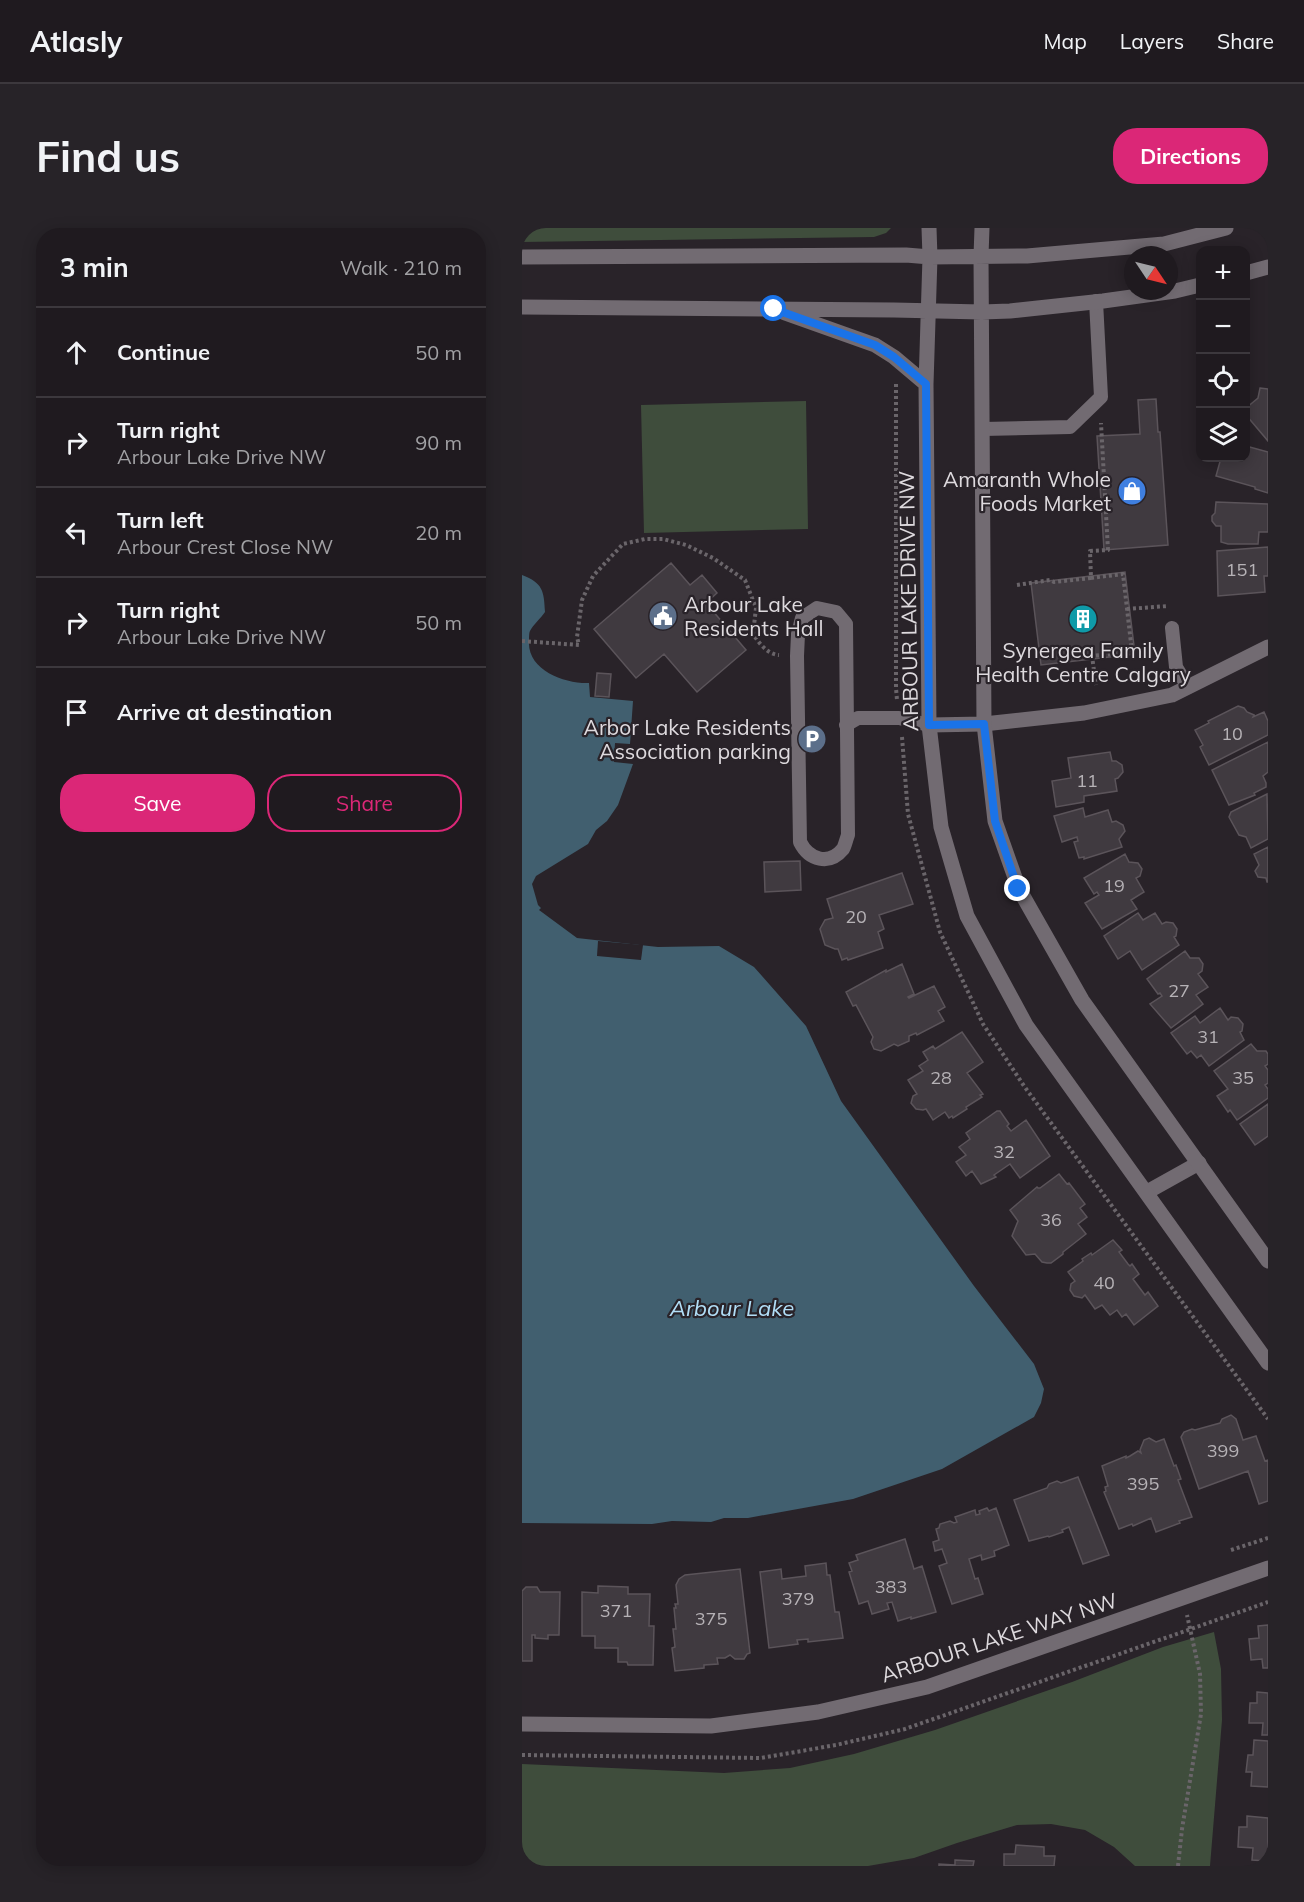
<!DOCTYPE html>
<meta charset="utf-8">
<style>
:root{--surface:#1f1a1f;--page:#272328;--text:#f1f3f6;--muted:#a1a1a4;--line:#3c383d;--accent:#db2777}
body{margin:0;font-family:Mulish,sans-serif;background:var(--page);color:var(--text)}
.controls{position:absolute;right:18px;top:18px;display:grid;overflow:hidden;border-radius:12px;box-shadow:0 3px 15px #0003}
.controls button{width:54px;height:54px;display:grid;place-items:center;padding:0;border:0;border-bottom:2px solid var(--line);background:var(--surface);color:var(--text);font:30px sans-serif}
.compass{position:absolute;left:602px;top:18px;width:54px;height:54px;border-radius:50%;background:var(--surface);box-shadow:0 3px 15px #0003;rotate:125deg}
.stop{position:absolute;width:18px;height:18px;margin:-14px;border:4px solid #1a73e8;border-radius:50%;background:#fff}
.stop.end{background:#1a73e8;border-color:#fff;box-shadow:0 2px 6px #0008}
.list{margin:0;padding:0;list-style:none}
h2{display:flex;justify-content:space-between;align-items:center;height:78px;margin:0;padding:0 24px;font-size:26px}
h2 small{font-size:20px;font-weight:400;color:var(--muted)}
.list li{display:grid;grid-template-columns:39px 1fr auto;gap:18px;align-items:center;box-sizing:border-box;height:90px;padding:0 24px;border-top:2px solid var(--line)}
.list b{display:block;font-size:22px;white-space:nowrap}
.list p{margin:0;font-size:20px;white-space:nowrap;color:var(--muted)}
.list em{font-size:20px;font-style:normal;color:var(--muted)}
.actions{display:flex;gap:12px;padding:18px 24px}
.actions a{flex:1;padding:14px 0;border:2px solid var(--accent);border-radius:24px;text-align:center;font-size:21px;color:var(--accent)}
.actions .main{background:var(--accent);color:#fff}
.icon{flex:none;width:33px;height:33px;fill:none;stroke:currentColor;stroke-width:2;stroke-linecap:round;stroke-linejoin:round}
.map{position:relative;flex:none;width:746px;height:1638px;overflow:hidden;border-radius:24px}
header{display:flex;align-items:center;gap:36px;box-sizing:border-box;height:84px;padding:0 30px;background:var(--surface);border-bottom:2px solid var(--line)}
header strong{font-size:28px}
nav{display:flex;gap:33px;margin-inline-start:auto;font-size:21px}
.intro{display:flex;align-items:center;justify-content:space-between;box-sizing:border-box;height:144px;padding:0 36px}
h1{margin:0;font-size:42px}
.button{padding:15px 27px;border-radius:24px;background:var(--accent);color:#fff;font-size:21px;font-weight:700}
main{display:flex;gap:36px;padding:0 36px}
aside{flex:1;background:var(--surface);border-radius:24px;box-shadow:0 3px 15px #0003}
.map>svg:first-child{display:block}
.green{fill:#3f4d3c}
.water{fill:#415f6f}
.pier{fill:#292329}
.building{fill:#403a40;stroke:#5b545a;stroke-width:1.5}
.lines{fill:none;stroke-linecap:round;stroke-linejoin:round}
.path{stroke:#6a656a;stroke-width:4;stroke-dasharray:3 3;stroke-linecap:butt}
.lane{stroke:#726b72;stroke-width:14}
.street{stroke:#726b72;stroke-width:15}
.secondary{stroke:#726b72;stroke-width:15}
.route{stroke:#1a73e8;stroke-width:8}
.labels{text-anchor:middle;dominant-baseline:central;stroke-width:4.5;stroke-linejoin:round;paint-order:stroke}
.number-label{font-size:18px;fill:#b6b2b6}
.poi-label{font-size:21px;fill:#dedade;stroke:#292329;text-anchor:end}
.street-label{font-size:21px;fill:#dedade;stroke:#292329}
.water-label{font-size:22px;font-style:italic;fill:#b1def7;stroke:#292329}
</style>
<header>
<strong>Atlasly</strong>
<nav><a>Map</a><a>Layers</a><a>Share</a></nav>
</header>
<div class="intro"><h1>Find us</h1><a class="button">Directions</a></div>
<main>
<aside>
<h2>3 min<small>Walk · 210 m</small></h2>
<ul class="list">
<li><svg class="icon" aria-label="ahead" viewBox="0 0 24 24"><path d="M12 20V5M6 11l6-6 6 6"/></svg><div><b>Continue</b></div><em>50 m</em></li>
<li><svg class="icon" aria-label="right" viewBox="0 0 24 24"><path d="M7 20v-9h11M14 6l5 5-5 5"/></svg><div><b>Turn right</b><p>Arbour Lake Drive NW</p></div><em>90 m</em></li>
<li><svg class="icon" aria-label="left" viewBox="0 0 24 24"><path d="M17 20v-9H6M10 6l-5 5 5 5"/></svg><div><b>Turn left</b><p>Arbour Crest Close NW</p></div><em>20 m</em></li>
<li><svg class="icon" aria-label="right" viewBox="0 0 24 24"><path d="M7 20v-9h11M14 6l5 5-5 5"/></svg><div><b>Turn right</b><p>Arbour Lake Drive NW</p></div><em>50 m</em></li>
<li><svg class="icon" aria-label="arrive" viewBox="0 0 24 24"><path d="M6 21V4h12l-3 4 3 4H6"/></svg><div><b>Arrive at destination</b></div></li>
</ul>
<div class="actions"><a class="main">Save</a><a>Share</a></div>
</aside>
<div class="map">
<svg width="746" height="1638" viewBox="0 0 746 1638">
<rect width="100%" height="100%" fill="#292329"/>
<!-- green -->
<path class="green" d="M0 0H369L364 5 352 9 0 14Z
M284 173 286 301 122 305 119 177Z
M692 1404 699 1441 700 1492 688 1638H613L592 1619 563 1602 529 1596 495 1597 435 1615 392 1630 346 1638H0V1536L202 1545 268 1540 332 1526 413 1502 550 1454 641 1419Z"/>
<!-- water -->
<path class="water" d="M0 347C21 355 22 363 23 384 19 390 11 397 8 403 7 404 7 411 7 413 5 442 43 456 67 455L68 469 111 473 108 516 93 515 92 534 111 536 96 577 85 593 74 602 66 616 14 648 10 656 16 677 19 680 17 682 55 710 136 719 197 718 232 739 284 798 319 873 452 1058 512 1136 522 1161 519 1175 512 1189 420 1241 331 1271 226 1290H202L189 1294 150 1293 130 1296 0 1295Z"/>
<!-- pier -->
<path class="pier" d="M76 713 121 717 119 732 75 728Z"/>
<!-- building -->
<path class="building" d="M738 160 746 161V213L724 187V180L736 170Z
M634 171 636 204H638L646 317 582 322 575 208 618 206 616 172Z
M724 218 746 224V265L733 261V259L694 248 699 230H724Z
M694 274 746 276V304H737L736 316H706L699 314V298H694L690 293V288L693 285Z
M746 319V348H742L743 364 696 368 695 323Z
M149 335 168 357 180 347 195 365 184 375 224 422 175 464 142 426 114 450 72 401Z
M603 344 613 426 519 437 509 355Z
M75 445 89 446 87 469 73 468Z
M716 478 722 480 725 484 732 487 731 489 742 484 746 493V507L687 537 678 519 681 517 673 502 687 495 686 493Z
M746 514V544L741 548 744 555V559L732 565 733 567 707 577 690 542Z
M588 524 590 533H594L600 537 601 544 596 550 593 551 595 563 562 568V574L534 579 530 553 549 550 546 530Z
M745 566 746 611 729 620 724 609 717 607 707 589 709 584Z
M561 580 563 589 586 582 590 594 594 593 601 597 603 603 597 611 600 619 562 631V629L557 630 552 614 556 613 555 609 540 614 532 588Z
M746 619V654H745L744 650 736 649 733 643 737 637 732 626Z
M603 626 607 634 616 635 620 641 618 648 614 650 622 664 609 672 615 681 580 701 563 675 577 667 575 664 572 666 562 650Z
M278 633 279 662 243 664 242 634Z
M380 645 391 676 357 687 362 701 356 704 361 720 326 732 325 730 320 732 316 721H313L303 717 298 701 303 692 311 690 305 671Z
M616 685 621 692 633 685 640 696 644 694 651 695 655 701 654 708 652 709 657 717 620 742 608 723 596 731 582 708Z
M663 723 668 730H677L681 736 680 743 676 746 686 759 674 767 681 776 649 800 628 776 640 768 638 765 636 766 625 751Z
M380 736 392 766 386 769 387 770 412 758 423 779 416 783 422 793 395 807 394 805 387 808V813L376 818 372 816 359 823 352 821 349 814 351 809 334 777 331 778 324 764 364 742V744Z
M698 780 706 792 709 789 716 790 721 796 720 803 718 804 722 812 687 838 679 827 675 830 669 823 665 826 649 805 673 788 678 795Z
M440 804 461 834 445 845 461 866 458 867 460 869 444 879 445 881 431 890 430 888 427 890 423 884 411 892 404 881 401 882 394 881 389 875 391 868 395 866 386 852 401 843 397 838 406 832 401 824 411 818 413 821Z
M729 816 735 823H744L746 826V836L743 838 746 842V855L743 857 746 861V870L715 892 708 882 706 884 695 868 706 861 692 843Z
M746 876V908L733 917 718 896Z
M475 883H478L487 896 485 898 489 903 504 892 528 928 498 950 488 936 472 947 474 949 459 956 450 943 444 948 434 934 444 927 437 919 448 911 444 905Z
M537 946 545 956 547 955 563 976 558 980 565 989 556 996 564 1006 541 1024V1026L529 1035H525L520 1034 513 1026 504 1027 490 1008 496 993 488 982 515 959 516 960H518Z
M591 1012 600 1022 597 1024 606 1036 608 1038 610 1036 617 1046 611 1051 623 1067 626 1064 636 1078 612 1097 604 1086 600 1089 595 1082 588 1087 580 1077 573 1081 563 1067 560 1070 552 1068 548 1062 549 1056 553 1053 546 1044 561 1033 560 1031 569 1025 570 1027Z
M709 1187 714 1191 721 1212 734 1208 743 1233 746 1232V1273L737 1276 726 1243 677 1261 659 1209 662 1204 670 1201 673 1202 698 1195 700 1191Z
M627 1210 634 1214 642 1211 652 1238 654 1237 659 1251 656 1252 670 1289 657 1293 658 1295 634 1304 629 1290 611 1298 610 1296 597 1301 582 1264 584 1263 583 1259 586 1258 580 1238 604 1228V1230L608 1228 616 1223 619 1225 618 1222 622 1212Z
M556 1249 587 1327 561 1336 547 1299 540 1302 541 1304 527 1309 526 1308 507 1313 492 1272 525 1260 527 1256 535 1253 539 1255Z
M465 1280 467 1283 474 1280 487 1317 472 1323 473 1328 460 1332 459 1327 447 1331 453 1351 456 1350 461 1366 430 1376 417 1338 425 1335 420 1321 413 1323 411 1314 417 1312 414 1301 417 1300 418 1296 428 1293 432 1295 435 1294 433 1289 453 1282 454 1287 458 1286 457 1283Z
M383 1311 392 1341 400 1338 414 1384 389 1391V1389L376 1393 370 1374 365 1375 367 1381 350 1386 346 1373 337 1376 327 1344 330 1343 327 1335 336 1332 334 1327Z
M304 1335 305 1347H308L313 1384H317L321 1410 286 1414V1411L275 1412 276 1416 247 1420 238 1344 259 1341 260 1351 284 1348 283 1338Z
M218 1341 228 1425 225 1426 222 1431H213L208 1427 203 1430H195L196 1436 182 1437V1440L153 1443 150 1420 153 1419 151 1401H154L152 1380H154L153 1376H156L154 1357 157 1351 163 1347Z
M76 1358 106 1359V1366H128L127 1398H132L131 1437H106L105 1434H96V1420H73V1408H60V1364L76 1365Z
M4 1359H15L18 1364H38L37 1407H26V1411L13 1410V1407H10V1433H0V1363Z
M746 1397V1440H741L740 1431 729 1432 727 1411 737 1410 736 1398Z
M735 1464 746 1465V1507H740L741 1495H727L728 1475H735Z
M732 1512 746 1513V1559L729 1558 730 1544H724L726 1527H731Z
M725 1588 746 1590V1633L730 1632 731 1620 716 1619 717 1599H725Z
M494 1617 522 1619V1628H533L532 1638H482V1626H493Z
M433 1632 452 1633 451 1638H417V1636L433 1637Z"/>
<g class="lines">
<!-- path -->
<path class="path" d="M374 156V460L375 472
M569 350 601 346 610 424 570 428 574 457
M495 357 528 352 532 354 569 350 568 323 586 322 579 195
M605 381 646 378
M0 413 57 417 55 409 60 372 71 348 101 316 123 311H141L164 317 191 330 223 352 234 380 231 406C237 415 245 426 257 427
M380 509 386 586 418 704 461 796 502 858 746 1191
M709 1322 746 1310
M0 1527 239 1530 314 1517 383 1501 746 1374
M656 1638 660 1601 679 1486 678 1446 665 1387"/>
<!-- lane -->
<path class="lane" d="M461 201 548 199 579 169 574 73
M295 380 314 384 324 396 326 607C324 612 323 618 321 621 307 638 287 632 278 614L275 428 276 406 280 390Z
M650 400 654 439 666 459
M324 497 336 490H377L407 497"/>
<!-- street -->
<path class="street" d="M407 0 408 29
M459 28 460 0
M407 497 462 496 562 485 650 467 746 419
M625 964 677 935"/>
<!-- secondary -->
<path class="secondary" d="M459 28 462 496 473 593 497 661 560 772 746 1033
M0 29 384 27 408 29 505 28 642 16 704 0
M408 29 404 156 407 497 419 599 445 688 504 797 746 1135
M724 45 746 39
M0 79 372 82 460 84 488 83 581 73 653 63 678 57
M263 85 353 117 372 129 404 156
M0 1496 189 1498 296 1484 405 1459 746 1340"/>
</g>
<g class="lines">
<!-- route -->
<path class="route" d="M252 81 353 117 372 129 404 156 407 497 462 496 473 593 496 661"/>
</g>
<!-- icons -->
<defs>
<g id="shop-disc" transform="scale(1.5)"><circle r="9.5" fill="#3f7fe0" stroke="#292329"/><path d="M-5-2.5h2.3a2.7 3.5 0 0 1 5.4 0H5L5.5 6h-11ZM-1.5-2.5h3a1.5 2.3 0 0 0-3 0Z" fill="#fff"/></g>
<g id="civic-disc" transform="scale(1.5)"><circle r="9.5" fill="#5c6f8a" stroke="#292329"/><path d="M-.6-6.5H3V-4.5H.6V-3L4-1V1h2V6H-6V1h2V-1L-.6-3ZM-1.2 2.5V6h2.4V2.5Z" fill="#fff"/></g>
<g id="building-disc" transform="scale(1.5)"><circle r="9.5" fill="#0f9aa8" stroke="#292329"/><path d="M-4-6H4V6H1V3H-1V6H-4ZM-2.5-4.3h1.7v1.8h-1.7ZM.8-4.3h1.7v1.8H.8ZM-2.5-1h1.7V.8h-1.7ZM.8-1h1.7V.8H.8Z" fill="#fff"/></g>
<g id="parking-disc" transform="scale(1.5)"><circle r="9.5" fill="#5c6f8a" stroke="#292329"/><path d="M-3.5-5.5H1a3.5 3.5 0 0 1 0 7H-1V5.5H-3.5ZM-1-3.4V-.6H.8a1.4 1.4 0 0 0 0-2.8Z" fill="#fff"/></g>
</defs>
<g fill-rule="evenodd">
<use href="#shop-disc" x="610" y="263"/>
<use href="#civic-disc" x="141" y="388"/>
<use href="#building-disc" x="561" y="391"/>
<use href="#parking-disc" x="290" y="511"/>
</g>
<g class="labels">
<!-- number labels -->
<g class="number-label">
<text x="720" y="341">151</text>
<text x="710" y="505">10</text>
<text x="565" y="552">11</text>
<text x="592" y="657">19</text>
<text x="334" y="688">20</text>
<text x="657" y="762">27</text>
<text x="686" y="808">31</text>
<text x="419" y="849">28</text>
<text x="721" y="849">35</text>
<text x="482" y="923">32</text>
<text x="529" y="991">36</text>
<text x="582" y="1054">40</text>
<text x="701" y="1222">399</text>
<text x="621" y="1255">395</text>
<text x="369" y="1358">383</text>
<text x="276" y="1370">379</text>
<text x="94" y="1382">371</text>
<text x="189" y="1390">375</text>
</g>
<!-- poi labels -->
<g class="poi-label">
<text x="589" y="251">Amaranth Whole<tspan x="589" dy="24">Foods Market</tspan></text>
<text x="162" y="376" text-anchor="start">Arbour Lake<tspan x="162" dy="24">Residents Hall</tspan></text>
<text x="561" y="422" text-anchor="middle">Synergea Family<tspan x="561" dy="24">Health Centre Calgary</tspan></text>
<text x="269" y="499">Arbor Lake Residents<tspan x="269" dy="24">Association parking</tspan></text>
</g>
<!-- street labels -->
<g class="street-label">
<text transform="translate(386 373) rotate(-91)">ARBOUR LAKE DRIVE NW</text>
<text transform="translate(477 1409) rotate(-18)">ARBOUR LAKE WAY NW</text>
</g>
<!-- water labels -->
<g class="water-label">
<text x="210" y="1080">Arbour Lake</text>
</g>
</g>
</svg>
<div class="controls">
<button>+</button>
<button>−</button>
<button><svg class="icon" aria-label="locate" viewBox="0 0 24 24"><circle cx="12" cy="12" r="6"/><path d="M12 2v4M12 18v4M2 12h4M18 12h4"/></svg></button>
<button><svg class="icon" aria-label="layers" viewBox="0 0 24 24"><path d="M12 4l9 5-9 5-9-5zM3 14l9 5 9-5"/></svg></button>
</div>
<svg class="compass" viewBox="-18 -18 36 36"><path d="M0-13l5 13h-10z" fill="#e53935"/><path d="M0 13l5-13h-10z" fill="#a1a1a4"/></svg>
<div class="stop" style="left:252px;top:81px"></div>
<div class="stop end" style="left:496px;top:661px"></div>
</div>
</main>
